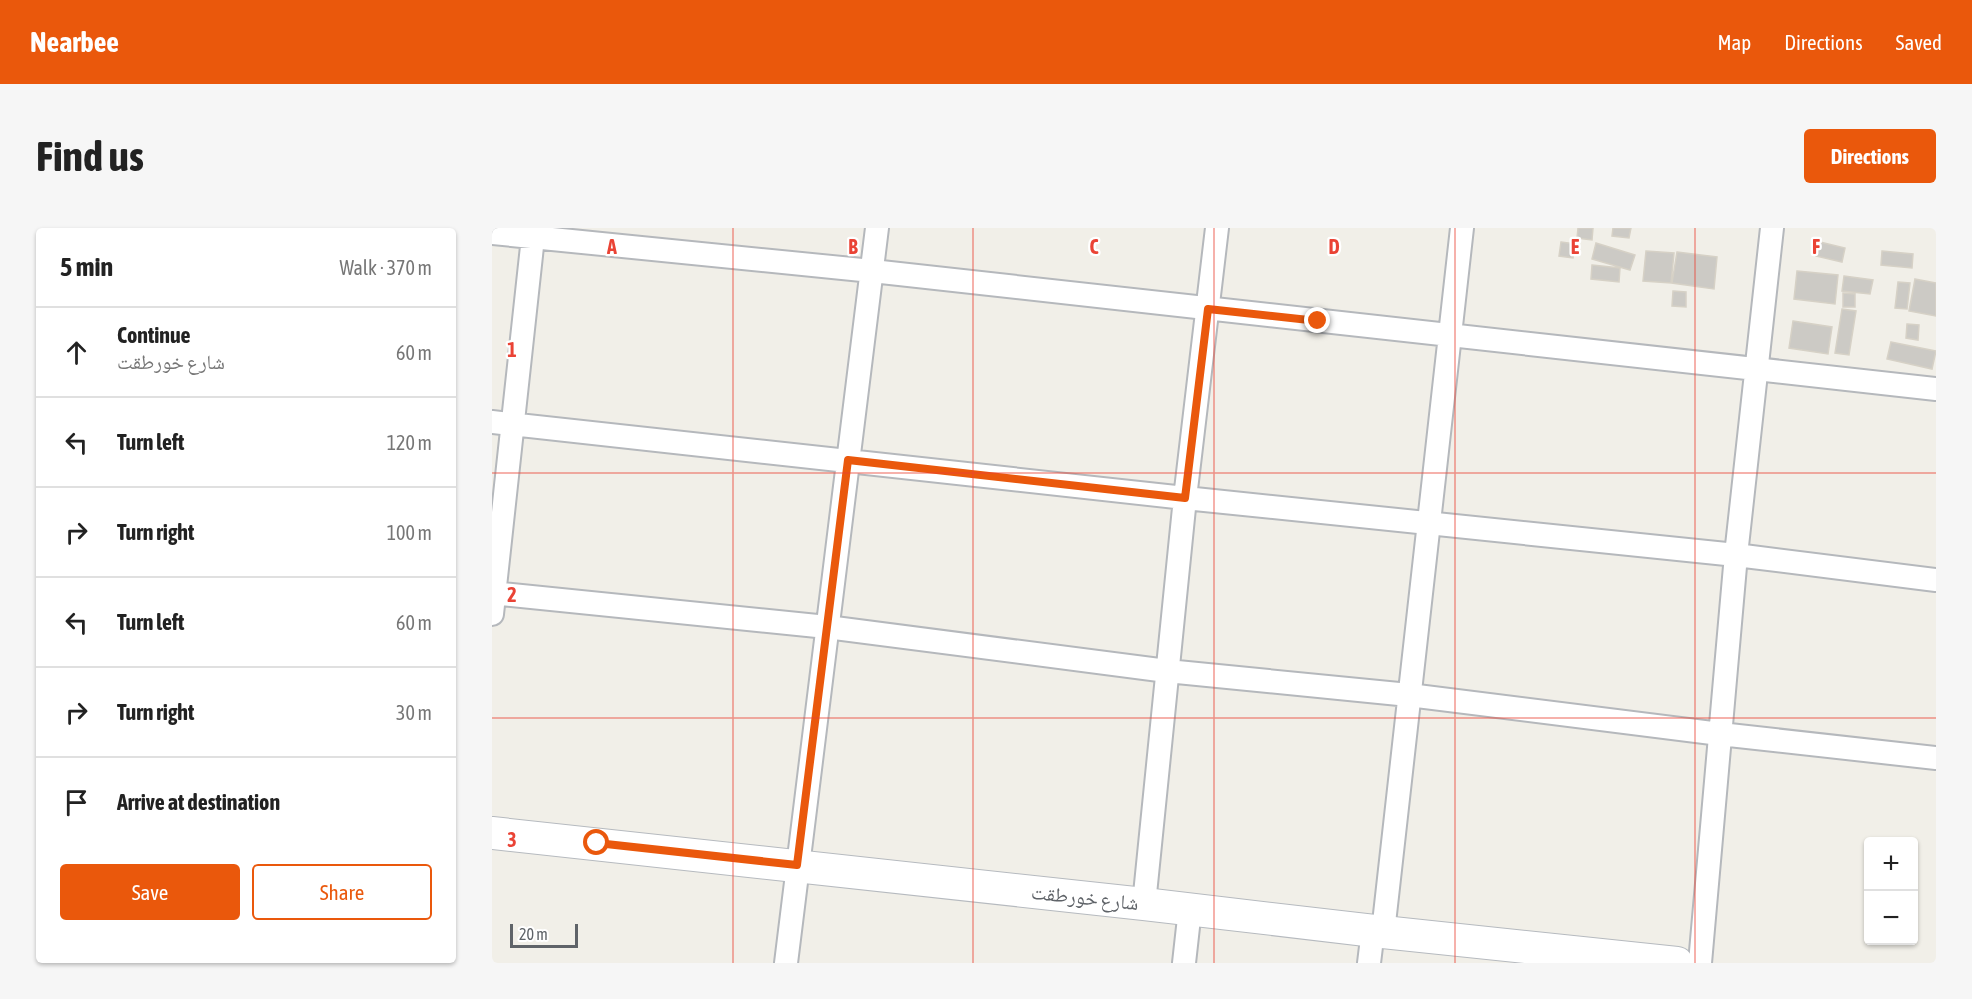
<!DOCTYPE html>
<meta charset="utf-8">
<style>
:root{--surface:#fff;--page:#f6f6f6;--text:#222;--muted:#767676;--line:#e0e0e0;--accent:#ea580c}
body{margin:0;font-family:"Asap Condensed","Noto Naskh Arabic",sans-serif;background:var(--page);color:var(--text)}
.controls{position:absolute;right:18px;bottom:18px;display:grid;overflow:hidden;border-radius:6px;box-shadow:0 2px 4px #0004}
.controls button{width:54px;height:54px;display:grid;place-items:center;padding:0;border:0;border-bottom:2px solid var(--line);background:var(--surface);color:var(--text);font:30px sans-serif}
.scale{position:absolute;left:18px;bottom:15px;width:68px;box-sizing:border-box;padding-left:6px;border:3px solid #5f6368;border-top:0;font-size:16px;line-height:21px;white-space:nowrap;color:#5f6368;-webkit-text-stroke:4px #fff;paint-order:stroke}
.stop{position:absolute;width:18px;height:18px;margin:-14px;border:4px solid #ea580c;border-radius:50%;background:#fff}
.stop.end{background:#ea580c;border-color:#fff;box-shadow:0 2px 6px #0008}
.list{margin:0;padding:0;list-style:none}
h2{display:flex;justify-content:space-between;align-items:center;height:78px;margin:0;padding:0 24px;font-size:26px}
h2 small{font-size:20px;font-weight:400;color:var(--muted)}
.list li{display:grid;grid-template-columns:39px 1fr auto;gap:18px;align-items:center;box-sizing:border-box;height:90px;padding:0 24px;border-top:2px solid var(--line)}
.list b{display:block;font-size:22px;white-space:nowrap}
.list p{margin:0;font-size:20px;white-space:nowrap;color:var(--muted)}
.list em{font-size:20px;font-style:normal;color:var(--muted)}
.actions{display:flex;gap:12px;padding:18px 24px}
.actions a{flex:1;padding:14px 0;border:2px solid var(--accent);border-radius:6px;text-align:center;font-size:21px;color:var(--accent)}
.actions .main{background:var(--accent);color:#fff}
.icon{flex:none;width:33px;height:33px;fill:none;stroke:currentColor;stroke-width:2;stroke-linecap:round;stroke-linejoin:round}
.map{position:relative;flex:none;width:1444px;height:735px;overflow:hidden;border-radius:6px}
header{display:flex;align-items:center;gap:36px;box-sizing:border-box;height:84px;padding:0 30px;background:var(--accent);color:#fff}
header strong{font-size:28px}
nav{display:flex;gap:33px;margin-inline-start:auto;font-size:21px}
.intro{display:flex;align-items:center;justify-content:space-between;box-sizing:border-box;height:144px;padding:0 36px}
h1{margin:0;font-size:42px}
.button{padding:15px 27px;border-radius:6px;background:var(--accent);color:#fff;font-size:21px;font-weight:700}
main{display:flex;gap:36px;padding:0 36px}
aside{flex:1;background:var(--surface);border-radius:6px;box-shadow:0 2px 4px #0004}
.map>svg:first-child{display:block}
.building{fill:#cccac5;stroke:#d6d1c6;stroke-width:1.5}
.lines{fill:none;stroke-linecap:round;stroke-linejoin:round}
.street-casing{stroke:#b5b8bc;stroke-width:26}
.secondary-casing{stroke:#b6babf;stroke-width:34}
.street{stroke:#fff;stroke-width:22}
.secondary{stroke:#fff;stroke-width:32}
.route{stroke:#ea580c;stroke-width:8}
.grid{fill:none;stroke:#ea4335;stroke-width:1.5;stroke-opacity:0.55}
.labels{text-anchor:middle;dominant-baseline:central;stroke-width:4.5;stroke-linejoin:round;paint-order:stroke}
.street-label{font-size:20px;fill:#5f6368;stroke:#fff}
.grid-label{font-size:20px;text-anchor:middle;font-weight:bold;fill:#ea4335;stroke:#fff;stroke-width:4.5;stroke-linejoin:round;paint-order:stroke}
</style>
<header>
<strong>Nearbee</strong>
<nav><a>Map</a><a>Directions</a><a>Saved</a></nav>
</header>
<div class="intro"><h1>Find us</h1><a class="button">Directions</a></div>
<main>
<aside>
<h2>5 min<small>Walk · 370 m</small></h2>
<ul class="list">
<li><svg class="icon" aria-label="ahead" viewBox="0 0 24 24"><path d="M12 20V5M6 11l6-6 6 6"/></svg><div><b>Continue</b><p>شارع خورطقت</p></div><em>60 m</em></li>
<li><svg class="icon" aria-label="left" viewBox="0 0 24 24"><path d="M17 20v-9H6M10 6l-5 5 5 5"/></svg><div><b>Turn left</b></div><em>120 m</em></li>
<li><svg class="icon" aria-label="right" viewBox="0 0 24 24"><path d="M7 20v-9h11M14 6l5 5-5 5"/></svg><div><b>Turn right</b></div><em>100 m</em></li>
<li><svg class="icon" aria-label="left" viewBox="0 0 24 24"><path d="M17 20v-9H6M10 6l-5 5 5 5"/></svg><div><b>Turn left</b></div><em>60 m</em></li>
<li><svg class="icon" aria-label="right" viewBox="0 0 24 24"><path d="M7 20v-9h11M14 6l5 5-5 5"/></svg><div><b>Turn right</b></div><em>30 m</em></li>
<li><svg class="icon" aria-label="arrive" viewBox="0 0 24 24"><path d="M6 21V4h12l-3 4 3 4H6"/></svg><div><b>Arrive at destination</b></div></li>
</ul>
<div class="actions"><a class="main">Save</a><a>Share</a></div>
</aside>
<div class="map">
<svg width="1444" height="735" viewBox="0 0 1444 735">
<rect width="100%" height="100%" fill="#f1efe8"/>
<!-- building -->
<path class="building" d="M1086 0H1101L1100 12 1085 10Z
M1121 0H1139L1137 10 1120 8Z
M1069 14 1083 16 1081 30 1067 28Z
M1328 14 1353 20 1350 34 1324 28Z
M1104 15 1143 27 1138 42 1100 31Z
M1154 23 1182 25 1179 55 1151 53Z
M1390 23 1421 26 1420 40 1389 37Z
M1185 24 1225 29 1222 61 1180 55Z
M1100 37 1128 40 1127 54 1099 51Z
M1305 43 1346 47 1343 76 1302 71Z
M1352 48 1381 52 1378 66 1350 63Z
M1423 51 1444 55V88L1417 83Z
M1406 54 1418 55 1415 81 1403 80Z
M1181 63 1194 64V79L1180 78Z
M1351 65 1363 66V79H1351Z
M1350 81 1364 83 1357 127 1343 125Z
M1301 93 1340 99 1336 126 1297 120Z
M1415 96 1427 97 1426 112 1414 110Z
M1399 114 1444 123 1440 141 1395 131Z"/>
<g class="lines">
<!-- street casing -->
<g class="street-casing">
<path id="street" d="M0 5 380 43 1444 161
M0 194 693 270 1244 327 1444 352
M0 365 335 399 675 443 917 467 1228 506 1444 530
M0 386 42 0
M652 676 693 270 725 0
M891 704 970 0
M294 735 385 0
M692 735 698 681
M877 735 881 702
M1208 735 1244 327 1280 0"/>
</g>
<!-- secondary casing -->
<g class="secondary-casing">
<path id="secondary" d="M0 605 652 676 891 704 1185 735"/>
</g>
<!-- street -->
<use href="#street" class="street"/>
<!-- secondary -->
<use href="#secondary" class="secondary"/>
</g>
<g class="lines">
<!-- route -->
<path class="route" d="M105 615 305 637 356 232 693 270 716 81 826 93"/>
</g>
<!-- grid -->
<path class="grid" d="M241 0V735M481 0V735M722 0V735M963 0V735M1203 0V735M0 245H1444M0 490H1444"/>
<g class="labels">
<!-- street labels -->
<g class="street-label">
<text transform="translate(593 669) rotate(6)">شارع خورطقت</text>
</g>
</g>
<g class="grid-label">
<text x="120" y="26">A</text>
<text x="361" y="26">B</text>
<text x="602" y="26">C</text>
<text x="842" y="26">D</text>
<text x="1083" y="26">E</text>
<text x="1324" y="26">F</text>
<text x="20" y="129">1</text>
<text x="20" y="374">2</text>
<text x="20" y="619">3</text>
</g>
</svg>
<div class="controls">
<button>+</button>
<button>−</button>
</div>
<div class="scale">20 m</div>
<div class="stop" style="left:105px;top:615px"></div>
<div class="stop end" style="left:826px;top:93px"></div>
</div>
</main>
